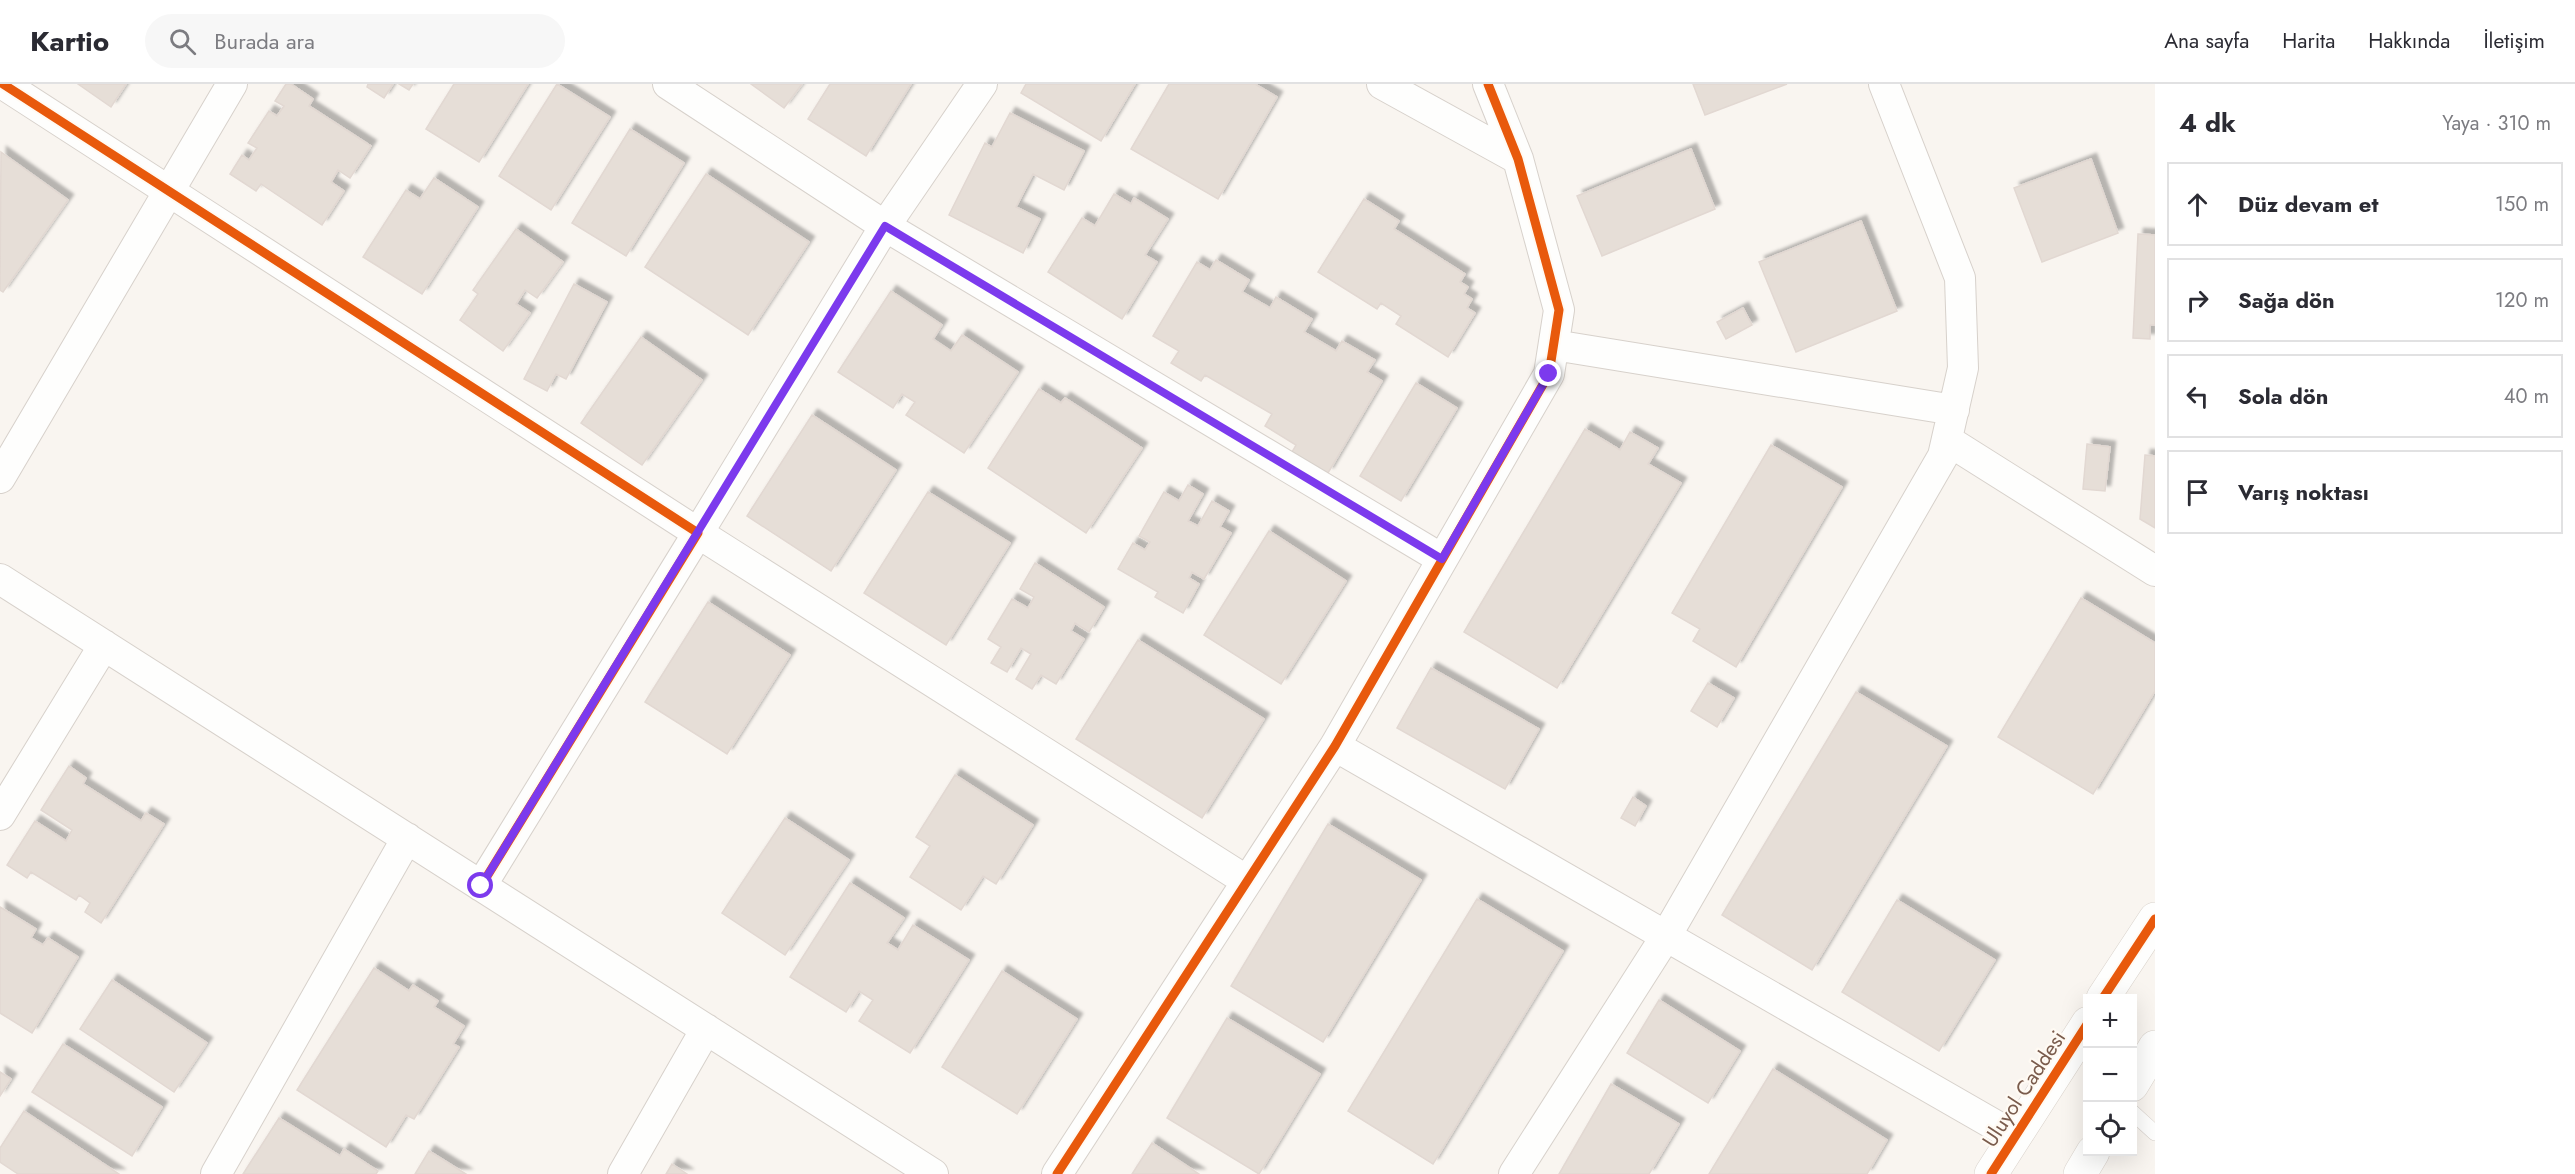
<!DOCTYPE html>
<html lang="tr">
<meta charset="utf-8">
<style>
:root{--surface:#fff;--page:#f7f7f7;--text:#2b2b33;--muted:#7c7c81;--line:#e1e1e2}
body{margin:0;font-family:Jost,sans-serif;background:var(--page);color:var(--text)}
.controls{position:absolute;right:18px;bottom:18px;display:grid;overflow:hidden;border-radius:0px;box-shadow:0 6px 24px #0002}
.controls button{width:54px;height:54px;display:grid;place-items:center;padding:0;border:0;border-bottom:2px solid var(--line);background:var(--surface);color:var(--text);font:30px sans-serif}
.stop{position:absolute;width:18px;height:18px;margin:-14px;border:4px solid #7c3aed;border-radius:50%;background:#fff}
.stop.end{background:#7c3aed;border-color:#fff;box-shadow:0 2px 6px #0008}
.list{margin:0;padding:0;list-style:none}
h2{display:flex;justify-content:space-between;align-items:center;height:78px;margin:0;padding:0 24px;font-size:26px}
h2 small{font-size:20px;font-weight:400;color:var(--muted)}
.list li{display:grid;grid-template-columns:39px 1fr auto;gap:18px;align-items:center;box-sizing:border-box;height:84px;margin:0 12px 12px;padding:0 12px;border:2px solid var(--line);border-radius:0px}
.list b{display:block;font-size:22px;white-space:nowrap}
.list em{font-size:20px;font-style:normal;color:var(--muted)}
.icon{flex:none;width:33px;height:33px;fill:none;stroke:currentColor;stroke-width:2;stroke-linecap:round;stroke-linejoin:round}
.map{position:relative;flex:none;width:2155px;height:1090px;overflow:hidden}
header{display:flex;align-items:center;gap:36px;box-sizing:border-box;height:84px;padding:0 30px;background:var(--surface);border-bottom:2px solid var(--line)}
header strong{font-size:28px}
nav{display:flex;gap:33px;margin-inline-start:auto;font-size:21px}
.search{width:420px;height:54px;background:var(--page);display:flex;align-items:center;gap:15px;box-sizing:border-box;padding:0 21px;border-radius:33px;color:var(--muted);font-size:22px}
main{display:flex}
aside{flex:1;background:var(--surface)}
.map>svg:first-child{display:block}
.building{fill:#e6ded7;stroke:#e2d8d2;stroke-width:1.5;filter:url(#shadow)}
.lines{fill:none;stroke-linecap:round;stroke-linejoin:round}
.service-casing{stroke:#d7d1cb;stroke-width:16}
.minor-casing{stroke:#d7d1cb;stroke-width:32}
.secondary-casing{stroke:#d9d2cb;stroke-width:34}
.service{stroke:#fefefd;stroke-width:15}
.minor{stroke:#fefefd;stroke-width:30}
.secondary{stroke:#fefefd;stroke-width:33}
.cycleway-casing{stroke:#fffaf3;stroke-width:13}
.cycleway{stroke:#e8590c;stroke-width:9}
.route{stroke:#7c3aed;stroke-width:8}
.labels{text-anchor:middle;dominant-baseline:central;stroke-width:4.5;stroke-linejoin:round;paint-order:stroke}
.street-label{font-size:21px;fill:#7a5c4d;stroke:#fffaf3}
</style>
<header>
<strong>Kartio</strong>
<div class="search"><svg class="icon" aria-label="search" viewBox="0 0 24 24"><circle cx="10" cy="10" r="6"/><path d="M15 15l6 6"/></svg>Burada ara</div>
<nav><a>Ana sayfa</a><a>Harita</a><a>Hakkında</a><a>İletişim</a></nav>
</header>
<main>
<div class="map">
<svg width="2155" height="1090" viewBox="0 0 2155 1090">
<defs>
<filter id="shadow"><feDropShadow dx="5.5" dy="-5.5" stdDeviation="1.5" flood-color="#0004"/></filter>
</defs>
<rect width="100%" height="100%" fill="#f9f5f0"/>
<!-- building -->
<path class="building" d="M78 0H126L111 23Z
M286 0H291L313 15 309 22 371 62 350 94 338 86 331 98 344 107 322 141 261 100 256 107 230 90 242 71 249 76 257 64 248 59 269 27 277 32 284 22 275 17Z
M368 0H393L384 14 367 3Z
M399 0H413L409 6Z
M454 0H528L479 78 426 45Z
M557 0 610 33 551 126 499 92Z
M751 0H802L784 24Z
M830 0H911L866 72 808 35Z
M1026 0H1135L1101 57 1021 9Z
M1169 0H1255L1277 13 1218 115 1131 65Z
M1693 0H1787L1705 31Z
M1010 29 1084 67 1064 106 1033 90 1016 123 1040 135 1023 169 949 131 985 59 992 63Z
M630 45 684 79 626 172 572 139Z
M1691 65 1715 125 1602 172 1577 112Z
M1 68 68 116 3 208 0 206Z
M2091 75 2118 149 2042 178 2014 104Z
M706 90 809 158 748 251 645 183Z
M434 94 478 123 422 210 363 173 406 106 420 115Z
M1114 110 1131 120 1134 114 1168 135 1145 171 1157 178 1122 235 1048 188 1082 134 1095 142Z
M1364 115 1399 137 1394 145 1465 190 1460 198 1468 203 1464 210 1472 215 1467 224 1475 229 1448 273 1396 240 1401 232 1381 219 1377 225 1318 188Z
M1861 137 1897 227 1796 268 1759 178Z
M516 145 563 178 537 214 525 206 516 220 530 229 503 267 460 236 478 210 473 206Z
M2138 150 2155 151V241H2150V255L2133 254Z
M1216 176 1249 196 1242 208 1270 224 1276 213 1312 235 1304 248 1336 267 1342 257 1375 276 1367 288 1382 297 1328 389 1292 368 1296 361 1265 342 1272 330 1205 291 1201 297 1171 279 1179 267 1153 252 1197 178 1210 186Z
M574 200 607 218 566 295 556 290 547 307 524 295Z
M891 207 942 241 933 255 951 267 962 251 1018 288 964 369 906 331 915 318 902 310 893 324 838 288Z
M1743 224 1752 241 1726 255 1717 238Z
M641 253 702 296 642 381 581 339Z
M1416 299 1457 324 1401 417 1360 392Z
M1039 305 1061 319 1065 314 1142 364 1086 449 988 384Z
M812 331 896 386 831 487 747 432Z
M1585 345 1620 366 1630 348 1658 364 1648 380 1681 399 1557 604 1464 548Z
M2087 360 2110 363 2105 407 2083 405Z
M1771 361 1842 403 1736 583 1693 557 1700 545 1672 529Z
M2145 371 2155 372V444L2140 435Z
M1188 401 1203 410 1188 437 1198 442 1212 417 1229 427 1220 443 1231 449 1204 495 1192 488 1189 494 1199 500 1183 529 1155 513 1158 508 1118 485 1133 459 1145 466 1150 458 1139 452 1164 408 1179 417Z
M928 408 1010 459 946 561 864 509Z
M1269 447 1346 497 1281 600 1204 551Z
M1035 479 1104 523 1089 548 1075 539 1071 547 1084 555 1056 600 1041 591 1032 605 1016 595 1031 570 1021 564 1007 588 991 579 1001 563 988 555 1012 515 1028 524 1034 513 1020 505Z
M2081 514 2155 559V607L2093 710 1998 653Z
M708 518 790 571 727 670 645 618Z
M1138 556 1264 635 1202 734 1076 655Z
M1431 584 1539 645 1505 705 1397 644Z
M1708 599 1734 614 1717 643 1691 627Z
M1856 608 1947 662 1812 886 1722 831Z
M69 682 86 694 83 700 141 737 146 729 164 740 101 839 85 828 90 819 79 811 76 816 31 788 27 794 7 781 35 737 66 757 72 746 41 726Z
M955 691 1033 741 996 800 983 792 961 826 910 793 930 762 916 753Z
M1633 713 1646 722 1635 742 1621 734Z
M785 734 849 776 785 871 722 829Z
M1328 740 1421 796 1323 958 1231 902Z
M850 799 904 834 887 859 898 866 913 841 969 876 910 969 859 937 873 916 859 907 846 928 790 893Z
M1477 815 1563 867 1433 1080 1348 1027Z
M1897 816 1995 876 1939 967 1842 908Z
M0 823 36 845 31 854 43 861 48 854 78 873 32 949 0 929Z
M374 884 409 907 413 901 438 917 434 923 464 942 453 960 459 963 414 1035 406 1031 386 1063 297 1006Z
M1002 887 1077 935 1017 1030 942 983Z
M112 896 207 959 174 1008 80 945Z
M1659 916 1740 967 1708 1019 1627 969Z
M1227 934 1320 990 1259 1090 1167 1034Z
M63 960 162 1023 132 1072 32 1008Z
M1773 985 1887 1056 1867 1090H1709Z
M0 988 11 995 0 1012Z
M1611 1000 1679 1040 1649 1090H1559Z
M24 1027 119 1090H18L0 1078V1064Z
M279 1034 340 1072 344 1065 378 1087 376 1090H243Z
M1152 1059 1199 1090H1132Z
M429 1067 466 1090H415Z
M672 1080 687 1090H666Z"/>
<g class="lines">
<!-- service casing -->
<g class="service-casing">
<path id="service" d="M2132 1028 2155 1049"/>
</g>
<!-- minor casing -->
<g class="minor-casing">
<path id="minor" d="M3 0 698 449 481 802
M668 0 885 142 1442 475
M982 0 885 142 698 449 1247 797
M1382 0 1518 75
M1554 261 1954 326
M1947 356 2155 487
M0 394 232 0
M0 495 933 1090
M1335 662 2014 1052
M0 731 104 561
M216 1090 407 754
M623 1090 706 945
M1057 1090 1335 662 1549 290 1559 226 1518 75 1488 0
M1514 1090 1666 852 1943 372 1963 284 1960 194 1884 0"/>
</g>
<!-- secondary casing -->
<g class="secondary-casing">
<path id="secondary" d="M2103 914 2155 835
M2132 1001 2155 963
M1991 1090 2088 939
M2080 1090 2093 1068"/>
</g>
<!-- service -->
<use href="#service" class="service"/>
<!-- minor -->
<use href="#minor" class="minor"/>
<!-- secondary -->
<use href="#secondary" class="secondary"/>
<!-- cycleway casing -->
<g class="cycleway-casing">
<path id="cycleway" d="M3 0 698 449 481 802
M2103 914 2155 835
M1057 1090 1335 662 1549 290 1559 226 1518 75 1488 0
M1991 1090 2088 939"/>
</g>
<!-- cycleway -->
<use href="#cycleway" class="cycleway"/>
</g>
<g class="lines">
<!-- route -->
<path class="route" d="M481 802 885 142 1442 475 1549 290"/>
</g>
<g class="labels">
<!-- street labels -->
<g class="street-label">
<text transform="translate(2024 1005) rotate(-57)">Uluyol Caddesi</text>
</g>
</g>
</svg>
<div class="controls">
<button>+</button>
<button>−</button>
<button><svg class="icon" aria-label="locate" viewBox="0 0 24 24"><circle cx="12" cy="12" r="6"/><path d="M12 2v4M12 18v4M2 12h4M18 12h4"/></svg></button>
</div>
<div class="stop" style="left:481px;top:802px"></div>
<div class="stop end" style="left:1549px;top:290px"></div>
</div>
<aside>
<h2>4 dk<small>Yaya · 310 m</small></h2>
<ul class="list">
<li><svg class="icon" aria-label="ahead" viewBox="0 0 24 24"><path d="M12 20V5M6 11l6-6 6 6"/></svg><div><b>Düz devam et</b></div><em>150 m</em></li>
<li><svg class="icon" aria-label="right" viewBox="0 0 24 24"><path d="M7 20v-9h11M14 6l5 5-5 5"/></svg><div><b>Sağa dön</b></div><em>120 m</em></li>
<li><svg class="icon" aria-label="left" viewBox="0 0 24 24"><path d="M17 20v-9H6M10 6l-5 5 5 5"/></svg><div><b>Sola dön</b></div><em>40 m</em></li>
<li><svg class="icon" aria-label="arrive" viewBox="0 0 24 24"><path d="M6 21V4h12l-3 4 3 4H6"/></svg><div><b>Varış noktası</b></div></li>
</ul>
</aside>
</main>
